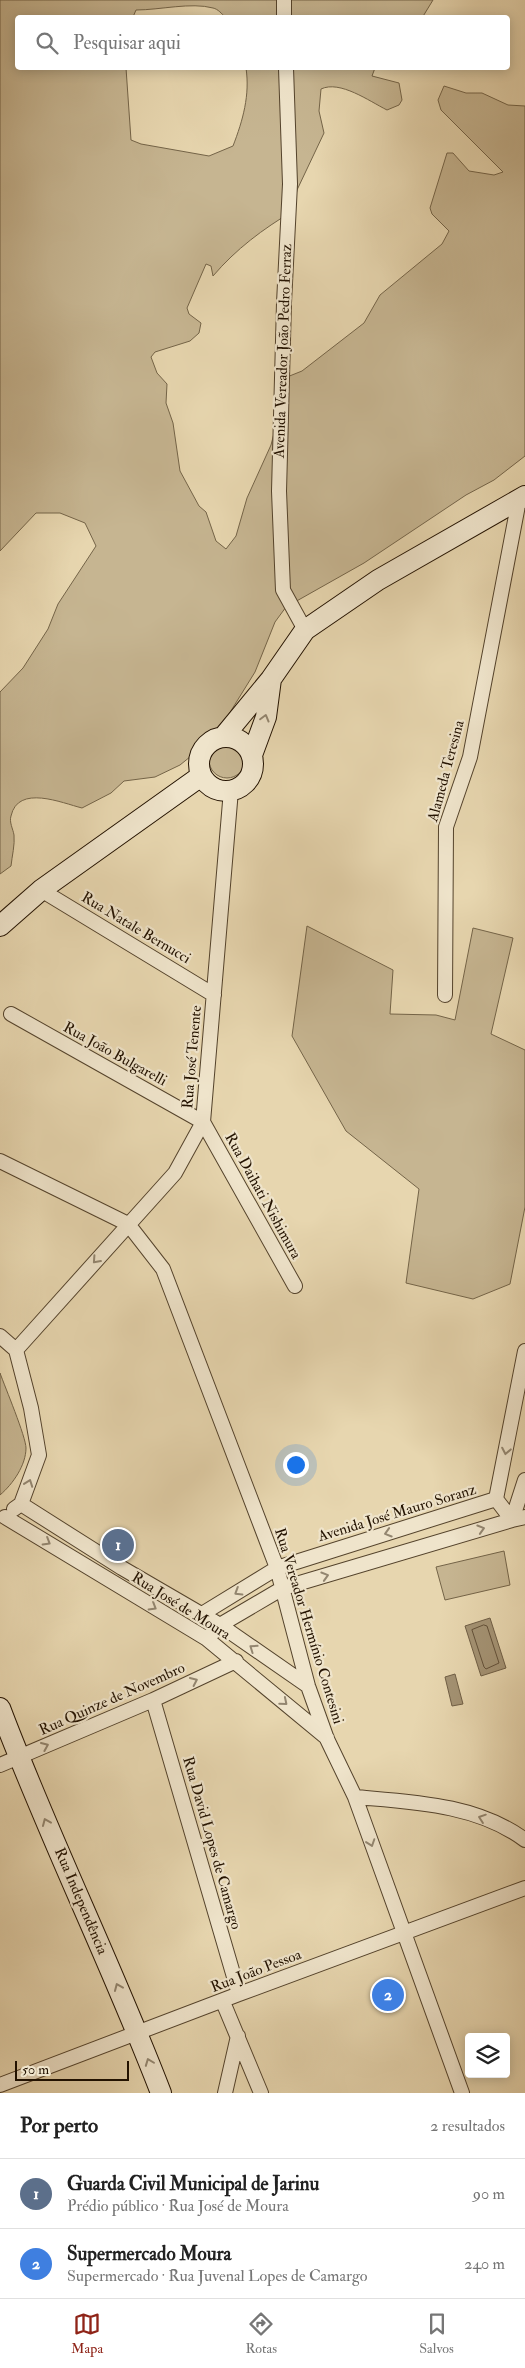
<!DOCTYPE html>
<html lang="pt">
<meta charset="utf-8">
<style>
:root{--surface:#fff;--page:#f6f6f6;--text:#222;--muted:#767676;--line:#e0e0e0;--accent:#8f2418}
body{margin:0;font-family:"IM FELL Double Pica",serif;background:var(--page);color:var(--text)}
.controls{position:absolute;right:15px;bottom:15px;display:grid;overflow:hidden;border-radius:5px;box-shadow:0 2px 12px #0003}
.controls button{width:45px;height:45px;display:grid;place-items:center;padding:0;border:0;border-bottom:1px solid var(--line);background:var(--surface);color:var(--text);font:25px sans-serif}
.scale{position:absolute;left:15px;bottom:12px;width:114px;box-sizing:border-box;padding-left:5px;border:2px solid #231200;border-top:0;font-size:14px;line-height:18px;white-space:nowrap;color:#231200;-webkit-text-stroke:4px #efe4cb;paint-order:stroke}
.you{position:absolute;left:295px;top:1464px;width:18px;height:18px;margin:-12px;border:4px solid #fff;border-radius:50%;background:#1a73e8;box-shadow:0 0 0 8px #1a73e833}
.badge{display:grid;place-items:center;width:32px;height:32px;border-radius:50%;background:var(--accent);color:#fff;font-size:16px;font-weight:700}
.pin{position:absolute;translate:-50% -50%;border:2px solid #fff;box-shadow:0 1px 5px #0006}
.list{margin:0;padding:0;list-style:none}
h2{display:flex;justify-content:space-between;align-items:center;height:65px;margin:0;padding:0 20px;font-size:21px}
h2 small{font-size:16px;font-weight:400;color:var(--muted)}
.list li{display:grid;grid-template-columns:32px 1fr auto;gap:15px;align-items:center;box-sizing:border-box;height:70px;padding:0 20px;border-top:1px solid var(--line)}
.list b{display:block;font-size:19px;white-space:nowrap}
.list p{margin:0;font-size:16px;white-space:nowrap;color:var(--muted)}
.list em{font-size:16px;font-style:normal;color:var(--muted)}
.icon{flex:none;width:28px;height:28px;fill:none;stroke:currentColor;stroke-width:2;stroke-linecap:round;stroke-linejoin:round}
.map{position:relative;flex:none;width:525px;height:2093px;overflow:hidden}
.search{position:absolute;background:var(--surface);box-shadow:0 2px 12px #0003;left:15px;right:15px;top:15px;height:55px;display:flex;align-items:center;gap:12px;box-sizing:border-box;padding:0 18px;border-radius:5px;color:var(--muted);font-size:19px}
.sheet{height:205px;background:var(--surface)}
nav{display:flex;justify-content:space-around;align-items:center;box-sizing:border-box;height:70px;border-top:1px solid var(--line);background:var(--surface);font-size:14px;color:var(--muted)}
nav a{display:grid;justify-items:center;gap:2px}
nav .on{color:var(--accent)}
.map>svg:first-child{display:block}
.green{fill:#c6b591;stroke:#746448}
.water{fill:#a49374;stroke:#705f46}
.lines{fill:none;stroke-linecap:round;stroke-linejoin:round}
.shore{stroke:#64523a;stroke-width:1}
.street-casing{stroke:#54432c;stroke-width:16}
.secondary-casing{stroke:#231200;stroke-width:22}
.street{stroke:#efe4cb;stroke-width:14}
.secondary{stroke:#efe4cb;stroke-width:20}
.oneway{stroke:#938670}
.labels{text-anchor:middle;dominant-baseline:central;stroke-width:4.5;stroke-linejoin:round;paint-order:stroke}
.street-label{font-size:15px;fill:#231200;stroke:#efe4cb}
</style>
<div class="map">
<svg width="525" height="2093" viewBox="0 0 525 2093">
<rect width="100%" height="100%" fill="#e7d6af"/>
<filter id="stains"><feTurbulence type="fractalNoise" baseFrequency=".004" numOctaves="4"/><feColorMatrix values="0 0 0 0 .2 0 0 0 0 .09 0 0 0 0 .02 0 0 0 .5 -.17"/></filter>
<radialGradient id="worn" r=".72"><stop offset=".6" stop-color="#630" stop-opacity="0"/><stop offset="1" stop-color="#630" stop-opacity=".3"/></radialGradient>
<!-- green -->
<path class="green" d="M0 0H433L422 18 225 17C222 14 218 9 213 8 191 2 160 10 136 10L133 17 18 18V68H126L131 140 141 144 209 156 233 146C243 120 250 95 246 68H375L372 76 399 83 402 100 399 105 387 110C369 101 340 80 321 89L319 111 324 133 297 190 293 211C263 229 236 249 213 276L211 266 206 264 187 308 189 314 201 323 199 333 190 341 155 352 151 357 157 373 167 384 166 403 173 423 180 471 199 506 206 512 216 541 226 549 236 536 247 498 271 445 278 418 277 381 302 371 364 323 380 295 442 244 449 231 432 214 430 208 447 153H453L469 171 494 175 503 172 441 110 438 100 444 86 466 93H482L508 105 525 106V456L494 480 466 495 364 563 286 607 275 622 255 672 224 722 201 748 180 765 155 777 124 781 111 793 82 808C62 803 18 784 11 816 9 822 13 829 14 835 15 845 12 856 11 866L0 874V692L23 668 48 629 58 604 96 546 85 523 60 513H36L0 551Z
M209 760a18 18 0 1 1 36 0a18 18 0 1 1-36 0Z
M307 926 393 970 390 1014 436 1015 455 1020 473 928 513 938 491 1034 525 1050V1207L510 1284 473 1299 406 1283 419 1189 346 1131 292 1036Z
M0 1373C5 1387 26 1437 26 1448 26 1465 13 1484 0 1495Z
M504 1551 510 1585 445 1600 436 1567Z"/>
<!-- water -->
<path class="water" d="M490 1618 506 1668 481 1676 465 1626Z
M455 1674 463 1704 452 1706 445 1677Z"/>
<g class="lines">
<!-- shore -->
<path class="shore" d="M484 1625 487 1626 499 1663 486 1669 484 1667 472 1630Z"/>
<!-- street casing -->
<g class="street-casing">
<path id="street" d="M284 0V18
M286 68 290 184 284 303 279 491 283 590 305 630
M41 890 214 995
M445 995 446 827 470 757 519 500
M11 1014 203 1122 295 1286
M0 1161 128 1224 163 1269 277 1568 308 1686 327 1739 355 1797 462 2093
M0 1336 16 1350 31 1408 39 1455 21 1504 14 1509
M16 1350 175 1173 203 1122 231 790
M496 1499 512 1520 525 1517
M21 1504 122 1568 220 1625 308 1686
M5 1517 207 1639 327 1738
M202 1614 277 1568 496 1499 525 1351
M207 1639 220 1625 283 1588 512 1520 525 1480
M153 1700 239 1994
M0 1765 153 1700 236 1661
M355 1797C412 1802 477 1804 525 1840
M223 2002 261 2093
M0 2085 239 1994 525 1888
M225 2093 238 2036"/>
</g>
<!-- secondary casing -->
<g class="secondary-casing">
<path id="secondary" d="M224 736 271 679 305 630 378 580 525 496
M199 764a27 27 0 1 1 54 0a27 27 0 1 1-54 0Z
M252 755 266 717 271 679
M0 926 41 890 201 776
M0 1708C49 1838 111 1963 161 2093"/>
</g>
<!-- street -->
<use href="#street" class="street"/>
<!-- secondary -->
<use href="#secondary" class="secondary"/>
</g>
<!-- one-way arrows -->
<defs><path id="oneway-chevron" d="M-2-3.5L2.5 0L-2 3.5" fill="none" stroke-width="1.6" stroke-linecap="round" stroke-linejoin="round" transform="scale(1.25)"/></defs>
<g class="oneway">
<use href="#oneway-chevron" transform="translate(265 718) rotate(-75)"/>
<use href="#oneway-chevron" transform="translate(96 1260) rotate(132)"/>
<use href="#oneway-chevron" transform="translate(506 1451) rotate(101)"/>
<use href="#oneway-chevron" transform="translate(29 1483) rotate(-70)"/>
<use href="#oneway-chevron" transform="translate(481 1529) rotate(-17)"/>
<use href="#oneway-chevron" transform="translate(388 1533) rotate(163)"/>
<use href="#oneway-chevron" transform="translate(47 1542) rotate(31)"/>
<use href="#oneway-chevron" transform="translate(325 1576) rotate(-17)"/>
<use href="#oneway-chevron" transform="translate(238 1592) rotate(148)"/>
<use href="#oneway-chevron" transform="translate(153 1607) rotate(31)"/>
<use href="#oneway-chevron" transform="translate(253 1648) rotate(-145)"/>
<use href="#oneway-chevron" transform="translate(194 1681) rotate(-25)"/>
<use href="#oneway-chevron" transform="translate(284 1702) rotate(40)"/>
<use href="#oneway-chevron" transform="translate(45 1746) rotate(-23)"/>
<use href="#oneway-chevron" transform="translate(482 1818) rotate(-161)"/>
<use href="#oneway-chevron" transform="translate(46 1822) rotate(-113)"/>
<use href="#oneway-chevron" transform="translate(371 1843) rotate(71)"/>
<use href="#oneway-chevron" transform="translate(118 1987) rotate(-113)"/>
<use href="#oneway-chevron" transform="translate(149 2062) rotate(-111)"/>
</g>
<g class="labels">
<!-- street labels -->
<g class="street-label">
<text transform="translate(283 351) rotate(-88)">Avenida Vereador João Pedro Ferraz</text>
<text transform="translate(446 771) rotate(-75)">Alameda Teresina</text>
<text transform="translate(136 928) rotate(31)">Rua Natale Bernucci</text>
<text transform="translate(115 1054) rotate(29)">Rua João Bulgarelli</text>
<text transform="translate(192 1057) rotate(-85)">Rua José Tenente</text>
<text transform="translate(263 1196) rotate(61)">Rua Daihati Nishimura</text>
<text transform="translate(397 1513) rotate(-17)">Avenida José Mauro Soranz</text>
<text transform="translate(181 1606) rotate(32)">Rua José de Moura</text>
<text transform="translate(309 1626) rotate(73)">Rua Vereador Hermínio Contesini</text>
<text transform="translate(112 1699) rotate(-24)">Rua Quinze de Novembro</text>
<text transform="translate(212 1843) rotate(74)">Rua David Lopes de Camargo</text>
<text transform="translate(81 1901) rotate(67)">Rua Independência</text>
<text transform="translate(256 1971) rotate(-21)">Rua João Pessoa</text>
</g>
</g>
<rect width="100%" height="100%" filter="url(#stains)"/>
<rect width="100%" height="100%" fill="url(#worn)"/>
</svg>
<div class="controls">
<button><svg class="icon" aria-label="layers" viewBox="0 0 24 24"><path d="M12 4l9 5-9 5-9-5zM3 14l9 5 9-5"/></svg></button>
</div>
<div class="scale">50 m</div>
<div class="you"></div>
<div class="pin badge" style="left:118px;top:1545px;background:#5c6f8a">1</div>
<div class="pin badge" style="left:388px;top:1995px;background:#3f7fe0">2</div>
<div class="search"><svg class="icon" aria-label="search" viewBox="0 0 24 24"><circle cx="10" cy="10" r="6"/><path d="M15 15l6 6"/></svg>Pesquisar aqui</div>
</div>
<section class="sheet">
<h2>Por perto<small>2 resultados</small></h2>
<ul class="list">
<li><span class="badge" style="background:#5c6f8a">1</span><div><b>Guarda Civil Municipal de Jarinu</b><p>Prédio público · Rua José de Moura</p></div><em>90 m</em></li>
<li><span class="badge" style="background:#3f7fe0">2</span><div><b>Supermercado Moura</b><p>Supermercado · Rua Juvenal Lopes de Camargo</p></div><em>240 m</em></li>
</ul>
</section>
<nav>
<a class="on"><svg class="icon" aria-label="map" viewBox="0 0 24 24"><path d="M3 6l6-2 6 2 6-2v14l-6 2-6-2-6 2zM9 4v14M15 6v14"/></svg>Mapa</a>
<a><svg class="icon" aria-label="directions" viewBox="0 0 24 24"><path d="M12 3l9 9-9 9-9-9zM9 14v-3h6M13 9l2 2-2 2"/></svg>Rotas</a>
<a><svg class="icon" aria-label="saved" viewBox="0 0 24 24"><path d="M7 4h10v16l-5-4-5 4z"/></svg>Salvos</a>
</nav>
